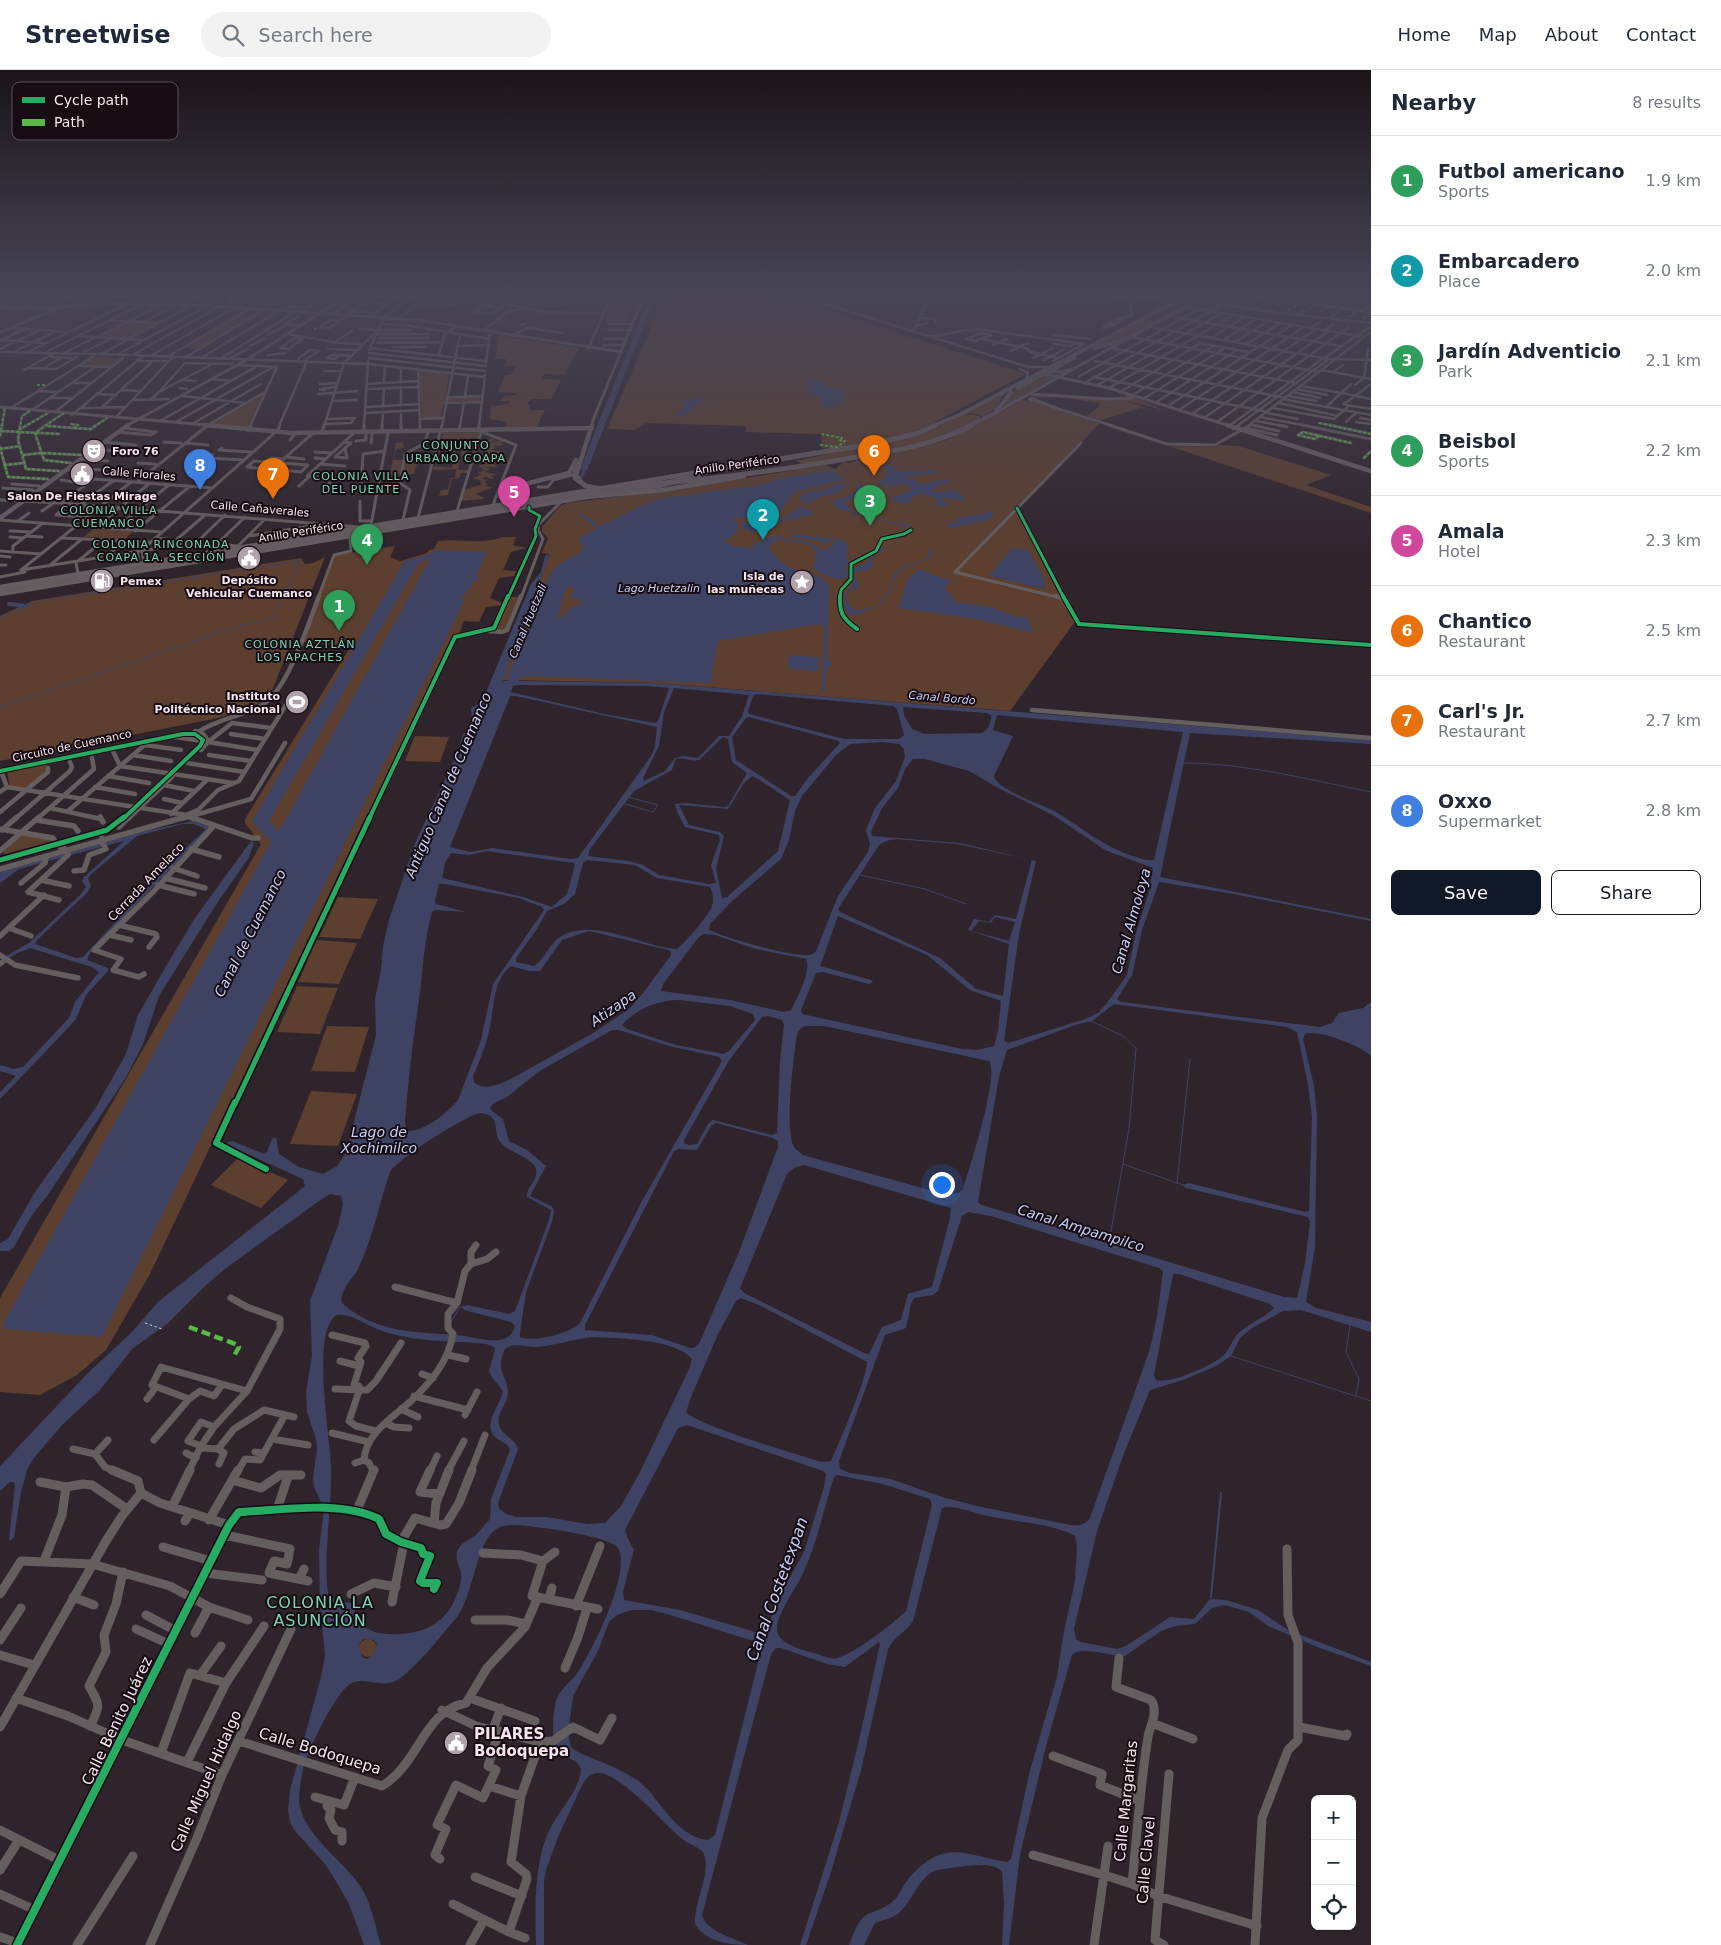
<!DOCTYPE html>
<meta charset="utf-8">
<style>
:root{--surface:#fff;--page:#f2f2f3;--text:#1f2937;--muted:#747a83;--line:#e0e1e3;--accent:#111827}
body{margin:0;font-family:"DejaVu Sans",sans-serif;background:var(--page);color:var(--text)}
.controls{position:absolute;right:15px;bottom:15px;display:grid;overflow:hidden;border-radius:8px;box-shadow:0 1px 4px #0004}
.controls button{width:45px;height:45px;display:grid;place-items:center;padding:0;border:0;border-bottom:1px solid var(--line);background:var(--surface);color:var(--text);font:25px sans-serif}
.you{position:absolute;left:941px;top:1114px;width:18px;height:18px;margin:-12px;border:4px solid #fff;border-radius:50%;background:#1a73e8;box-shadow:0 0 0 8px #1a73e833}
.badge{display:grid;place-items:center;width:32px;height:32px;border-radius:50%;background:var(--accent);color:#fff;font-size:16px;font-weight:700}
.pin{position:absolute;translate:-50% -41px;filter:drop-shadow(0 1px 2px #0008)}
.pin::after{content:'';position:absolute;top:26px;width:18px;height:15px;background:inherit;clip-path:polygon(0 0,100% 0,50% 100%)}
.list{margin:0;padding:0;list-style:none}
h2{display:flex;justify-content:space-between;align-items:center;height:65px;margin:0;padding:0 20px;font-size:21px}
h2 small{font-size:16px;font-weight:400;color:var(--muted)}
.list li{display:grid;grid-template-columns:32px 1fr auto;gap:15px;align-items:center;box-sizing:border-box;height:90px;padding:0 20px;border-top:1px solid var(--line)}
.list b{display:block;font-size:19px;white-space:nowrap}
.list p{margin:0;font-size:16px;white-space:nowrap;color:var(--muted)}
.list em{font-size:16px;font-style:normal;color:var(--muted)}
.actions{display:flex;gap:10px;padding:15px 20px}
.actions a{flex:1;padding:11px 0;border:1px solid var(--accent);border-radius:8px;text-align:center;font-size:18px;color:var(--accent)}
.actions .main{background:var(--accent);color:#fff}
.icon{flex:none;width:28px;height:28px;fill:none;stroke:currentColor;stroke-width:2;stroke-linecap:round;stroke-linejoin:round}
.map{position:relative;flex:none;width:1371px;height:1875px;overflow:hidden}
header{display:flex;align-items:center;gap:30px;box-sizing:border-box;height:70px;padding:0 25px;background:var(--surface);border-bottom:1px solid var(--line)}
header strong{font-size:24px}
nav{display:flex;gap:28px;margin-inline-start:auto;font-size:18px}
.search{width:350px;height:45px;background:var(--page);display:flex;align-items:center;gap:12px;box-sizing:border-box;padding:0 18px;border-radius:28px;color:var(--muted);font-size:19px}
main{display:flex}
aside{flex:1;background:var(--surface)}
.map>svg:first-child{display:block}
.green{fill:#5c3f2f}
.water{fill:#3e4363;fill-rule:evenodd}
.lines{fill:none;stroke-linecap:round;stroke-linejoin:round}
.stream-far1{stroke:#3e4363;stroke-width:1}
.stream{stroke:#3e4363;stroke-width:2}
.canal-far1{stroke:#3e4363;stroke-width:3}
.canal{stroke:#3e4363;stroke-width:4}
.ferry{stroke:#c7d1f6;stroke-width:1;stroke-dasharray:2.5 2.5;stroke-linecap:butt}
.minor-far5{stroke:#655e5f;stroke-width:2.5}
.minor-far4{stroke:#655e5f;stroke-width:3}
.minor-far3{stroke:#655e5f;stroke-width:4.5}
.minor-far2{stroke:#655e5f;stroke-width:5.5}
.minor-far1{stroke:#655e5f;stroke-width:7}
.minor{stroke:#655e5f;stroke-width:9}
.major-far1{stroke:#675e61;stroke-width:3}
.major{stroke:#675e61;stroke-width:4.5}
.highway-far1{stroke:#665b5f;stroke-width:4}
.highway{stroke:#665b5f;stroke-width:5}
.highway-bridge-far1{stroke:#665b5f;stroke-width:4}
.highway-bridge{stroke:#665b5f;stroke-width:5}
.quiet-far1{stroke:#58b947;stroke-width:2;stroke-dasharray:3 2;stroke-linecap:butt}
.quiet{stroke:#58b947;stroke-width:4.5;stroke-dasharray:9 4.5;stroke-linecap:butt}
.cycleway-far4-casing{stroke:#170c13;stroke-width:5}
.cycleway-far3-casing{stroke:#170c13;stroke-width:6}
.cycleway-far2-casing{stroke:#170c13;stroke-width:8}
.cycleway-far1-casing{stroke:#170c13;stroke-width:9}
.cycleway-casing{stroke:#170c13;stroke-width:11}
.cycleway-far4{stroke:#26ab63;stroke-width:3}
.cycleway-far3{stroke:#26ab63;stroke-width:4}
.cycleway-far2{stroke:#26ab63;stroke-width:5}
.cycleway-far1{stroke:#26ab63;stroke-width:6}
.cycleway{stroke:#26ab63;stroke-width:8}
.labels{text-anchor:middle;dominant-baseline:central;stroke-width:4;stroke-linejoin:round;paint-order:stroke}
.far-neighbourhood-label{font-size:11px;letter-spacing:1px;fill:#7ad5b5;stroke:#170c13}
.far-poi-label{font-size:11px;font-weight:bold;fill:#f7e5ef;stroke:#170c13;text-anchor:start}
.far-street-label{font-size:11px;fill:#f7e5ef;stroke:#170c13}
.far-water-label{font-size:11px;font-style:italic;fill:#c7d1f6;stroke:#170c13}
.street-label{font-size:12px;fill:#f7e5ef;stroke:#170c13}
.water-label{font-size:14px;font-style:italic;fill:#c7d1f6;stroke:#170c13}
.near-street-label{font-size:15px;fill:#f7e5ef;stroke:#170c13}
.near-poi-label{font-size:15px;font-weight:bold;fill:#f7e5ef;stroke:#170c13;text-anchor:start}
.near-water-label{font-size:16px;font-style:italic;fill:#c7d1f6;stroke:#170c13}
.near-neighbourhood-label{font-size:16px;letter-spacing:1px;fill:#7ad5b5;stroke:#170c13}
.key{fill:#170c13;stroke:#5a4d55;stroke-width:1}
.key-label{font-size:14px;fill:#f7e5ef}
</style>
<header>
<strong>Streetwise</strong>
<div class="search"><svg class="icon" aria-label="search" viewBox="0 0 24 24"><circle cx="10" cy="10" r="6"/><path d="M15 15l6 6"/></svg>Search here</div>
<nav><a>Home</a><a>Map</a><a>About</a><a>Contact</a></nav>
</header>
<main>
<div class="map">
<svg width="1371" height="1875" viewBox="0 0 1371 1875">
<rect width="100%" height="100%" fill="#30242c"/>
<!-- green -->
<path class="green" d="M615 223H638L627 253H604Z
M662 223H774L1026 304 922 359 893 368 832 379 822 378 821 365 819 364 745 362 746 356 647 353 634 360 607 359 652 256Z
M238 246 251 247 198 279 183 278Z
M1142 250H1150L1157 252 1125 271 1090 278Z
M127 252 156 254 128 269 99 267Z
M499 265 546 273 551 275 553 274 579 278 564 305 544 304 541 309 561 310 551 329H531L527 334 530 335 529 340H545L536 358H497L506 357 507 352 490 349 491 336 509 334 510 331H497L502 330 504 326 515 325 517 323 498 322 505 305H510L516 296H503L507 289H495Z
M94 287 122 288 111 297 81 296Z
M419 300 449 304 446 327H480V331L444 332 441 347 422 348Z
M1049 305 1055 307 1004 337V331L1012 322Z
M1021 315 1003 325 997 338 983 347 977 344 965 343Z
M1050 323C1070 325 1089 328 1109 329 1119 329 1130 327 1140 330 1149 332 1155 337 1164 340L1123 330 1149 339 1140 338 1101 350 1086 346 1098 337 1100 333 1056 327 1032 328 1035 325H1063Z
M263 324 247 358 211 355Z
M1022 330 1031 331 1100 353 956 502 1017 439 1077 553H1074L1010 641 655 613 502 610 550 484 542 483 548 468 542 462V457L559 437 567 433 678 419 825 395 835 399 844 392 849 393 857 390 910 380 947 370Z
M965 344 980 346V350L938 371 803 394 795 391 921 365Z
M480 362 478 368 459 369 458 375H465L463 380H467L466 385 461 386 458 400H469L468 403H461L459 408 452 409 448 425 439 426 441 420 448 419 451 408H455L456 399 433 400 434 396 452 398 454 391 460 390 462 380H450L451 375H457L458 369H441L443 363Z
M491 368 496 370 486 374 502 370 506 371 500 373 504 375 493 376 496 378 491 380 504 382 498 384 502 385 498 387 493 385 489 386 494 388 488 391 500 392 494 394 498 397H485L490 399 484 402 497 404 491 406 494 408 491 409 486 407 482 408 487 411 484 412 488 415 484 416 494 417 475 424 485 428 483 429 461 431 464 420 483 414 480 413 482 411 473 408 481 405 478 403 485 400 478 396 485 394 482 392 489 389 479 385 488 383 484 381 490 378 482 373Z
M403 372 404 378 396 379 393 390H418L414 404 390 405 396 373Z
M1222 375 1239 376 1331 405 1306 415 1371 437V443L1169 376 1213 377Z
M93 459 134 461 125 469 84 467Z
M502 467H516L513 475 526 478 511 482 503 500 516 501 514 506 499 508 490 528 502 533V535L486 537 479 552 464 551 459 564 452 566 150 1204 106 1280 77 1305 40 1325 0 1322V1228L261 774 245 753V749L351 576 300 572 335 485 395 476 390 487 400 491 427 483 429 480 434 479 438 471C459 468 483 475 502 467Z
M325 487 273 618C261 639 235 643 213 649L0 691V546L32 531 301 488 305 494 313 493Z
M510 527H518L505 560H496L495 559Z
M415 666 449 667 440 692 405 691Z
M47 694 49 701 26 719 10 716 7 702Z
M23 764 55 770 57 774 5 788 3 782Z
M338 827 378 829 360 869 319 867Z
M317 870 357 873 339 914 298 912Z
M297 916 338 918 320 964 277 962Z
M327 956 369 957 355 1002 311 1001Z
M311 1021 357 1024 338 1076 290 1074Z
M238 1088 288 1110 261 1138 211 1115Z
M359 1578a9 9 0 1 1 18 0a9 9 0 1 1-18 0Z"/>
<!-- water -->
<path class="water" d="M651 223H656L649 242 588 398 586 401H583L581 398C603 339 628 282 651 223Z
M803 310 822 311 823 315 836 317 846 324 838 337 823 338 820 328 808 321 809 316 803 313Z
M699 327 708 329 698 332C693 340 683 347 673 345L685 337 683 333 685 330Z
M886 395 895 397 896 401H937L939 403 916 405 907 408 923 414 949 409 951 412 939 415 934 419 935 422 958 421 959 424 967 428 959 430 943 428V431L949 435 940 437 934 436 938 433 937 429 929 425 919 424 911 428V431L906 433 895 432 892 428 913 419C900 411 891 418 879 413V411L884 409 888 403 883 397Z
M832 400 845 409 795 422C789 426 788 432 783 437 771 448 749 448 733 448L738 456 737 462 724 472 731 474 733 476 753 478 756 477 751 475 775 465 791 470 810 472 822 480 828 479 832 474 838 472 833 471 826 473 809 469 794 468 789 464 838 469 847 473 848 481 846 486 849 490 846 497 849 502 846 508C834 512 823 504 813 498L817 481 807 474 779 469 769 476 770 481C777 486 783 494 789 497 805 505 816 498 829 516L827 589 833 594 827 599 825 623H822L824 556 817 554 718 571 712 602 713 613 527 606 521 607 518 611 655 613 1371 670V674L1190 663 1160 807 1371 849V851L1234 824 1159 812 1142 860 1132 905 1117 929 1121 932 1320 957 1332 953 1339 943 1363 938 1371 932V986C1362 976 1317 959 1305 964L1303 969 1314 1016 1317 1046 1315 1177 1306 1232 1316 1238 1371 1252V1262L1301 1240 1283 1241 1252 1258 1240 1268 1231 1286 1216 1296 1183 1310 1150 1320 1124 1383 1097 1461 1074 1559 1076 1569 1081 1572 1117 1579 1126 1576 1170 1547 1194 1549 1210 1529 1226 1530 1258 1540 1288 1560 1371 1592V1596L1320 1578 1268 1556 1249 1542 1225 1535 1212 1538 1195 1554 1175 1556 1161 1561 1125 1586C1111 1587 1082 1575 1072 1585L1047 1672 1020 1785 1009 1875H1002L1004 1833 1002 1802C993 1788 950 1799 936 1800 917 1809 914 1829 900 1842 893 1849 884 1849 875 1853L864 1875H849C853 1866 857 1851 866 1845 874 1841 883 1839 891 1833 899 1827 902 1816 909 1808 945 1768 963 1785 1007 1792L1011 1789 1029 1704 1057 1607 1063 1566 1075 1511 1077 1475 1075 1466C1055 1454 1011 1451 988 1446 974 1444 956 1434 942 1438L913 1551C906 1562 894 1567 888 1579L861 1700 831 1802 806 1875H800L839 1752 860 1666 880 1574 879 1572 845 1597 827 1594 781 1578H776L771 1584 702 1845C707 1862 734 1868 748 1875 730 1875 705 1872 695 1854 693 1833 713 1801 703 1782 697 1776 688 1774 681 1768 664 1754 619 1701 597 1703 589 1704 586 1709 582 1715L558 1767 546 1800 544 1811V1875H536C535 1841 534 1792 549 1761 558 1741 579 1722 581 1700 579 1689 568 1690 561 1683 550 1672 553 1649 555 1635 557 1620 570 1614 578 1602 592 1581 632 1502 618 1478 611 1466 529 1455 513 1455 506 1455 500 1456 495 1460 476 1474 473 1526 457 1547 445 1561 409 1607 393 1612 380 1617 365 1607 352 1613 336 1620 308 1681 303 1699 301 1708 300 1717 299 1726 298 1763 344 1789 362 1819 372 1835 375 1857 381 1875H364L349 1834 340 1818 326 1795 295 1761 290 1752 288 1741 290 1720 321 1607 325 1585 320 1535 319 1479 324 1439 314 1417 313 1407 317 1381 316 1369 307 1342 306 1322 312 1286 310 1231 339 1153 343 1134 341 1126 330 1124 319 1131 226 1198 203 1218 167 1254 132 1279 100 1320 63 1354 33 1389 27 1400 21 1422 14 1467 10 1471 9 1469 15 1415 14 1412H10L0 1421V1396L89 1302 131 1263 159 1231 305 1116 303 1109 236 1079 227 1074 228 1072 232 1071 264 1084 267 1082 272 1069 276 1067 279 1084 299 1097 323 1104 337 1096 346 1083 376 965 375 929 381 900 383 876 389 850 415 773 458 682 462 667 472 650 471 638 482 632 531 514 541 502 545 486 550 484 503 611H509L508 606 551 502 561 493 581 482 583 478 579 470 580 467 642 435 657 429 760 415 781 408ZM567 517H571L575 521 571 524V527L580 530 582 533 565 541 567 543 564 546 558 548 563 526ZM518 615 647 616 669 618 658 651 655 653 604 644 511 622 513 616ZM674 618 749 625 742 646 729 666H719L698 688 683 686 675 688 665 701 644 711 643 708 659 676 664 642ZM756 624 894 636 897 639 904 665 899 669H844L749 644 748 641 753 626ZM510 626H516L657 657 655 677 651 686 578 788 570 789 492 778 470 782 450 777ZM903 637 986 643 991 645C992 651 988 660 982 663L925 664 912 659 904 645ZM997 645 1183 662 1154 790C1148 791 1142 789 1136 787 1103 777 1084 759 1056 742 1043 735 997 720 994 706L1013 666 993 660ZM749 647 839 671 840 673 808 708 795 726H791L736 690 732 667 746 648ZM723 667 728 669 732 692 747 703 728 736 724 737 685 733 675 734 677 742 685 757 719 765 720 770 711 795 716 813 709 814 659 805 643 795 629 791 588 786 590 779 634 721 672 700 676 689C684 687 691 692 699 690ZM883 672 899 674 904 679 905 687 896 711 875 738 866 760 870 774 868 782 838 826 816 881C814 883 812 885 809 885 795 888 723 867 709 860L710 854 732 831 781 789 789 770 795 741 802 726 836 685 850 674ZM913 689H925L969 701 1002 720 1053 745 1105 780 1153 798 1149 822 1136 863 1127 905 1107 933 1098 943 1085 949 1015 971 1008 973 1004 971 1019 864 1036 791 960 773 872 766 871 762 882 738 898 718 905 699ZM752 706 758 709 790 730 778 781 727 827 722 828 716 798 724 766 720 762 689 755 679 735 728 739 744 713ZM895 769 957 774 1032 790 1016 849 995 845 989 852 974 849 968 860 1009 874 1003 926 976 919 940 888 840 842 838 839 879 775 886 771ZM487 781 574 793 575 795 567 824 552 837 523 827 442 808 445 793 451 783 469 785ZM587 790 635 795 657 808 710 817C713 823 714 830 712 836 710 844 684 874 677 879 642 877 593 846 560 867 549 874 545 889 534 896L516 892V888L537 859 547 841 564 834 575 824 583 793ZM439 814H445L519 828 542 837 544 840 493 914 481 970 458 1030C447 1043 427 1060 409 1061L406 1058 405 1052C408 1013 412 976 418 937 423 905 423 874 432 842L435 840 466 842 436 834 435 831ZM838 846 927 885 970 920 1001 931 998 961 994 976 977 980 962 979 802 944 801 940 816 903 823 902 869 914 873 912 871 910 820 896ZM995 847 1015 852 1009 871 971 861 979 851 991 853ZM589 861 668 880 671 882V885L644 922 630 938 595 962 507 1011C496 1015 484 1021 474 1012L473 1006C479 992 486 976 489 961 495 939 491 912 511 896L529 901H540L562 870ZM703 864 715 865 756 879 806 889C812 899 797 929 791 940L784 942 730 930 661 921 663 914 698 868ZM679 930 730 936 753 944 755 950 729 981 723 984 676 975 627 959 622 955C636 939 658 930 679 930ZM1114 934 1287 957 1297 962 1308 1015 1312 1047 1309 1141 1305 1142 1189 1113 1182 1115 1186 1118 1308 1147 1310 1151 1305 1194 1297 1228 1284 1227 982 1135 978 1132 999 1006 1007 980 1075 955 1092 951ZM768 946 782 950 784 955 780 991 777 1063 772 1065 713 1050 708 1054 697 1074 689 1075 684 1073V1070L728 992 762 947ZM805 956H824L989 991C1000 1005 969 1100 963 1119L959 1123 944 1124 803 1085C800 1082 796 1080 794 1077 784 1060 794 985 797 964L801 958ZM612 960H619L669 976 719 987 722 991 642 1131 580 1253C571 1263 533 1273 520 1267V1263L526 1222 552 1152 554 1140 551 1136 530 1126 546 1096 527 1080 509 1071 503 1049 492 1041 490 1038 494 1033 507 1027 538 1002ZM480 1043C503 1045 491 1063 502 1074 510 1082 534 1089 536 1099 539 1110 526 1117 527 1127L551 1140 549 1150 515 1241 509 1244 467 1235 462 1237 464 1240 511 1252 515 1256C509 1281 474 1266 457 1265 417 1262 374 1263 342 1233 338 1223 353 1208 358 1199 373 1168 379 1134 390 1102 399 1088 463 1047 480 1043ZM716 1053 773 1068 778 1071V1077L739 1182 699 1274 694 1278H690L652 1265 585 1260V1255L674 1081 678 1079 697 1080 711 1056ZM804 1095 951 1138 950 1148 932 1217 908 1224 901 1250 882 1257 869 1284 864 1283 744 1223 740 1218 787 1104 794 1098ZM968 1142 991 1146 1159 1198 1163 1201 1157 1247 1150 1279 1090 1448C1085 1455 1079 1456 1070 1455L977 1436 942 1427 891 1409 850 1403 840 1399 839 1391 885 1265 906 1258 911 1233 914 1228 933 1225 938 1221 962 1146ZM1173 1204H1179L1270 1234 1274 1238C1265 1247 1252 1252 1242 1260 1233 1266 1231 1278 1224 1285 1212 1296 1171 1314 1156 1310L1154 1305ZM741 1228 759 1235 867 1292C867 1308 839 1374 831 1391L822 1392C799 1385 696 1355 686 1342L691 1327 718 1264 736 1231ZM337 1245C351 1243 367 1256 380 1260 414 1273 451 1270 486 1274L494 1277 495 1280 489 1301 491 1306 503 1321C501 1334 482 1355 495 1367 500 1372 508 1372 510 1380L491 1429 490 1449 476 1465 462 1474 457 1481C455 1489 459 1495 461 1503 462 1512 459 1521 455 1529 444 1556 417 1566 389 1564 380 1564 368 1561 361 1554 355 1548 356 1540 353 1533L340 1532 330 1527 328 1524C323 1482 332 1440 331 1398 331 1371 310 1259 337 1245ZM594 1267C618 1268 676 1269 692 1289L689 1299 640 1402 621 1436 605 1453 587 1454 547 1447H516L506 1444 499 1438 498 1433 518 1379C516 1369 502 1366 499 1355 496 1342 509 1333 508 1321 506 1303 495 1301 505 1279 513 1272 525 1277 535 1277 552 1277 575 1268 594 1267ZM687 1355 823 1401 826 1404 824 1417 804 1482 781 1523 767 1559 762 1564 680 1540 624 1530 623 1521 634 1480 627 1467 625 1460 675 1364 678 1358ZM837 1405 883 1414 930 1429 932 1435 906 1541C893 1554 854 1584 837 1588 830 1589 824 1587 818 1584 807 1581 783 1576 778 1564 772 1551 794 1521 800 1509 815 1482 824 1437 834 1407ZM631 1540H651L667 1544 760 1573 761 1581 715 1765 708 1770C682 1768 665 1740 650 1722 632 1701 601 1693 576 1681L571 1677 568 1664 573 1626 598 1581 609 1552 617 1545ZM366 1569 374 1570 377 1574 372 1586 367 1589 362 1587 359 1575 362 1570Z
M840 413 846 416 838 422 820 427 810 433 800 431V426L807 422 823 420Z
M857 414 862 416 863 421 844 433 849 436 850 441 884 451 910 454 911 456C902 457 844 443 836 437 834 435 833 433 831 431L849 426 856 421Z
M801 436 815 444 784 451 756 463 742 459 741 452C748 451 752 454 757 457L773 455 772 453 779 451Z
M991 441 994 444 990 449 952 458 946 454 958 452 957 449C965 445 981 446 991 441Z
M882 474 884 480 873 486 872 498 855 503 854 505 859 514 858 518 850 521 845 529 853 539C860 541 865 539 872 537 894 529 885 511 900 498 909 491 926 493 931 484L926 478 929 479 934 484C926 495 909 490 900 501 883 520 899 527 868 540 862 543 856 546 849 544 840 531 843 524 854 513V498L869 492 868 488 880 480Z
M1012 478 1028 480 1045 510 1044 519 989 506Z
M434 480 487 482 476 505 479 506 477 511H473L470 519H467L462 530 464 531 102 1267 6 1259 3 1254 271 772 252 751 405 491 430 484ZM429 489H430L279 761 269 751 419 492Z
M919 499 953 512 944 517 955 532 991 537 1013 546 1028 547 1029 554 1034 560 1030 562 976 549 899 538 907 510Z
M789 585 819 587 818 601 788 599Z
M193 751 210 757 90 883 87 890 108 898V901L86 925 76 949 68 958 0 1029V1022L16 1006 0 1001V995L14 999 23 997 69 948 75 932 99 902 92 897 30 878 15 884 4 892 3 888 29 873 80 825 86 817 82 811 84 807 124 771 19 799 0 813V801L150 760ZM183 754H193L204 758 205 760 175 788 83 887 76 888 35 874 37 870 87 823 91 816 88 809 90 805 137 766Z
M251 771 254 773 248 789 217 833 159 926 143 974 125 1009 47 1126 32 1145 14 1177 9 1181H0V1173L8 1169 35 1122 95 1039 126 984 138 945 169 891 195 848Z"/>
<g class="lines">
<!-- stream-far1 -->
<path class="stream-far1" d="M878 415 881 414
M868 418 877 416
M861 487 875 479 878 470
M848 491 856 488
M0 548 40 531 300 491
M0 637 245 554 265 552 274 548 300 491
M1184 693C1246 693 1310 710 1371 722
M622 733 653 742 658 735 628 727
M860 805 925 819 966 834
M1091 951 1123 966 1136 978 1129 1059 1109 1172
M1123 1094 1183 1115
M1177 1113 1190 989
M451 1252 460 1237H464
M1350 1255 1346 1282 1359 1309 1356 1325
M1231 1286 1371 1331"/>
<!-- stream -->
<path class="stream" d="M1211 1527 1221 1423"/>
<!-- canal-far1 -->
<path class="canal-far1" d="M580 410 586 396
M581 445 606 461"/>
<!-- canal -->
<path class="canal" d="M9 534 26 536"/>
<!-- ferry -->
<path class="ferry" d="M145 1253 162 1259"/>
<!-- minor-far5 -->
<path class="minor-far5" d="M294 223 302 224
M790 223 1028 297H1049
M1031 223 1032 226
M1230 223 1305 232 1371 243
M57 224H67
M0 225 6 223
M345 225 412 227
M1077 226 1170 228
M186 227H196L204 223
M228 228 282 231
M235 228 244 223
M1224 228 1231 223
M247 229 258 223
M301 229 333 231
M424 229 498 233 544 242 604 243
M518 229 512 230 521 233
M269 230 283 223
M73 231H85
M463 231 472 223
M1203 231 1263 241 1371 253
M1234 231 1244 225
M98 232V229L107 225
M229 232 242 233
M365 232 389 234
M86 233 85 230 97 224H108
M106 233 113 227H124
M127 233H140
M418 233 455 235
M498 233 506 225 540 227
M1248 233 1257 228
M149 234 161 226
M160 234 172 228H182
M251 234H254
M264 234 276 235 292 226
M183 235 194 228
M0 237 14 231
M59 237 61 230 85 223
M288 237 307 238
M1186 237 1364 267
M15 238 17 234 29 227
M37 238 51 228
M23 239 39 227
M280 241 312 223
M352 241 376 243
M300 242 322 229 327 223
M475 242 483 235 503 238 492 243
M475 242 495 244
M333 244 360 225
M346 245 374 225
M1174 247 1340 276
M367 248 398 227
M383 248 418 223
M920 248 936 249 935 252
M1119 249 1124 250 1104 259V256Z
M1119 249 1132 245 1128 227
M110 250 156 253
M397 250 432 223
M143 252 176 235
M285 254 299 246
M285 254 296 255
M381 254 410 256 490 269
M610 254H634
M521 255 525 254
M916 256 928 253
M320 257 329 258 346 247
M320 257 331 250H341
M11 258 69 262
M1155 258 1329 289 1371 290
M1311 258 1320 252
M360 259 377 260
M976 259 1084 274
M381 260H411
M484 260 506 243 534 234 542 223
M608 260H631
M1325 260 1334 254
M0 262 59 238
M913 262 932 223
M288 264 338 273 362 274
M377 264H430
M268 265 284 257 272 262
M513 265 528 258 563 263
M1053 265 1092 269
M78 266 144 270
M930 267 966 260 975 261
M1131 267 1319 302
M379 268H429
M1211 268 1245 247
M4 269 25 259
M604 269H624
M966 269 975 271 991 265
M967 269 981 263 991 265
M982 269 1026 278 1031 282 1058 288
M0 270 44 273
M1223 270 1256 249
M335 272 352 261
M1235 272 1268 251
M377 273 443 272
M1198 273 1249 282
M1053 274 1070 276 1076 273
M1247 274 1280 253
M603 275H625
M993 275 1007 269
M250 276 265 268
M458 276 489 275
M393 277H426
M280 278 289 279 302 269
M280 278 295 268 302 269
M370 278 486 291
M1111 278 1296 313
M0 279 38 261
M328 279 356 280
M588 279 613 223
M369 280 383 251
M15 281 54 262
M1011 281 1028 273
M0 282 135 285
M28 282 125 235
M46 282 142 234
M84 282 112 268
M64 283 159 236
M103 283 188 237
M120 283 207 236 224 223
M369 283 486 296
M134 284 217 238
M53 285 52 287 74 288
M131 285 368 294 485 307
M152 285 234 238
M268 285 286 283
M332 285H339L335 289 327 288Z
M339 285 351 286
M439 285 445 263 458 256
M167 287 247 240
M186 287 264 240
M203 287 277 242
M230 288 248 279
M369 288 485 301
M1033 288 1053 278
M220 289 295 242
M298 289 310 280 319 281 303 291
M1044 290 1063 280
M137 291H170
M1053 291 1084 274
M1095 291 1286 328
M486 293 490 263
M239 295 277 297 250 356
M78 296 111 297
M28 298 56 299 77 287
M44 298 61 288
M401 298V312
M418 298 420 356
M1020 299 1028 303 1026 309
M24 300 53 284
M1321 300 1371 309
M324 301H342
M1333 302 1343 295
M1078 307 1199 239
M1094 307 1268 342
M212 309 230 311
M183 310 196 311
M1088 311 1221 235
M72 313H91
M384 313 385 296
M320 314 338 313
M367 314 418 311
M1098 315 1221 243
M1355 315 1364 308 1368 279
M1301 316 1341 323
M401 317V335
M180 318 187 319
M1109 318 1233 245
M367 319 418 317
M1297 319 1327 325
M121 320 141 321
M325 320 320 319 337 317
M38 321 58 322
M159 322 185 293 233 294
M1120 322 1201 273
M1293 322 1320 328
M335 323 318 324 357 321
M1342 323 1371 329
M96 324 117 325
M1127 325 1131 326 1213 276
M182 326 246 333
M1289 326 1316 331
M447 327 482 326
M465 327 468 305
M50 328H72
M151 329 159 322 212 294
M1029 329 1059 339 1031 328
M1143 329 1225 278
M1282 329 1371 345
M133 330 169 329
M333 331 357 330
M445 333 482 332
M1155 333 1237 280
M1279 333 1338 346
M1344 334 1371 314
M1346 335 1371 339
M383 336 384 318
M1168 336 1292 255
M366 337 419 334
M1326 337 1351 314
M11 338 94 286
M81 338 125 337
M101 338 153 291
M1273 338 1334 349 1350 335
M1059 339 1113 356
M32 340 95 297
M1179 340 1304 257
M401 341V356
M55 342 123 288
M366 343 419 340
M1267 343 1298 349
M1192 344 1316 259
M72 345 143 286
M117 346 173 287
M1260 347 1308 356
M1204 348 1329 261
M1360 348 1371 350
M327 349 355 348
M420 349 443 348
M160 351 259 295
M1256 351 1284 356
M176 352 275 296
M1217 352 1349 257
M1346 352 1356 343
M1356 352 1371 354
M1319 353 1335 356
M71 354 78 355 76 356
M192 354 261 314
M325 354 351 353 353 350
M1251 355 1258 356
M2 356 5 337
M20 356 22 346 30 341
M25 356 48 343
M44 356 64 343
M48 356H54
M95 356 107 348
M206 356 265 322
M279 356 307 291
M324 356 344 293 377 261
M364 356 368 291
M382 356 383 342
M442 356 460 264
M460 356 464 332
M479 356 485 305
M1229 356 1325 287
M1237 356 1329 289 1327 286 1371 256
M1248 356 1371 262"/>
<!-- minor-far4 -->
<path class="minor-far4" d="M20 355 18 370 26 399 59 401
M46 355 35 363 44 390 71 393
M401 355V361
M420 355V360
M1109 355 1167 374 1215 375 1250 355
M1252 355 1279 361
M1278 355 1287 357
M1302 355 1371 369
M1330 355 1371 364
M48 356 74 358 78 355
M74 358 91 359 96 355
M123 358 156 362
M1246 358 1277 365
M1234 359 1239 355
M19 360 27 355
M459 360 460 355
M1 361 59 364
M248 361 251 355
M382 361V355
M478 361 479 355
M118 362 151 365 156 362
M322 362 324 355
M364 362V355
M482 362 516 375 493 435
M0 366 2 355
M1319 366 1315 369 1298 365 1303 362 1351 373
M290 370 295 364
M356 371 366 370V363
M104 372 136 375
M164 372 181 373
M344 372 351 373 345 378
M185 373 208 375
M371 373 372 363
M0 377 8 407 48 409
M222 378 219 380 251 382
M345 378 347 388 335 387Z
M0 379 20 376
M95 379 128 382
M315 382 332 383
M23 385 41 383 82 385
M213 385 209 388 244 390
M286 387 304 389
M271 388 284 389
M315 388 326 389
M1364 388 1371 381
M81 389 108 391
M138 393 155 394
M279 393 312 364
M320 394 345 396
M4 395 25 393
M69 398 102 400
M266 399 247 397 254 391 308 395 301 402 283 400
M350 409 307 406 353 364
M61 410 87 414
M137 412 208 355
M12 414 39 416
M299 416 310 406
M326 417 334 408
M538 417H548L553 410 576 404
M3 418 33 420
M377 420H361L363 384 385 381
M0 430 60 433 359 457
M360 431V451H371
M60 433 94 409 212 418
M81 434 113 411
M1017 438 1064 528
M42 441 55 432
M457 441 482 359
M56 445 87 447
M56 445 70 433
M71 446 86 435
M418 448 442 355
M0 450 161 462
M403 450 410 420 400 413 405 384 425 373 428 362
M18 451 29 443
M366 455H371L388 363
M95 458 150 413
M115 459 169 415
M10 461 32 462
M135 461 189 417
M26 466 42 467
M249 466 311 456
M10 467 23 468
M62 468 150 472
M155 468 238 476
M176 470 205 445
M217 474 245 447
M238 476 265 449
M137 480 139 493
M0 481 41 484
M13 482V476L43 453
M0 486 10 487
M107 486 124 471
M78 491 104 470
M144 492 142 480 278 360 280 355
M76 493 78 503
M0 495H6
M49 496 82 469
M21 500 197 472 225 445
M21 500 131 412
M0 507 25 502
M318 528 334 485 351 481 350 468
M508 528 536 466 535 459 540 446 529 440V437
M521 528 543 469 538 460V455L562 431
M1061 528 955 502 1081 373"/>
<!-- minor-far3 -->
<path class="minor-far3" d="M1056 526 1067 531
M1063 526 1079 554 1371 575
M489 561 502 562 507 560 521 526
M1032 640 1371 668
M195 661C202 662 206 665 208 672L201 680
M198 662C218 649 242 646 262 635 288 620 308 554 319 526
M231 664 265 669
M175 667 203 671
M208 672 232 653 272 658
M208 672 258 680
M145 675 181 680
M112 679 120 696 233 713
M133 685 171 691
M209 685 251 691
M187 693 244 702
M0 701 183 664H195L203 670 200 676 123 749
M108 706 149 713
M164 715 194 721
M7 717 186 745 193 749
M95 717 135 724
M0 722 7 717 1 701
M164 729 182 733
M50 738 101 749
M68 741 148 672
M0 742 48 702V698
M171 744 207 710
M188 744 198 740 218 720 239 711 286 635
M15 749 70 701 72 697 70 692
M37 749 94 699 92 688
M128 749 172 707
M181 749 251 729 285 673
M369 749 455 567 494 558 508 526"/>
<!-- minor-far2 -->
<path class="minor-far2" d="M100 747 103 752
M190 747 252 768H258
M36 750 74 756 78 761
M119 757 129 747
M0 759 53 768 57 775 67 780 68 785 28 822 59 830
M2 760 17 747
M191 779 219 787
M0 781 39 747
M0 790 107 760 124 747
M173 798 197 806
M0 799 185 747
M74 801 84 800 89 785 106 779 101 770 102 768
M165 808 205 818
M41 810 69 816
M21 813 45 793 46 786
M158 815 194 824
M119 855 156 864 157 867 149 877
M9 858 31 866
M110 865 131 870
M0 866 44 825
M0 885 15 895 78 908
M0 894 6 889
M144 904 139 907 113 900 121 889 94 880 154 821 212 758 211 756
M235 1034 370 747"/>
<!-- minor-far1 -->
<path class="minor-far1" d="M235 1032 216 1073 266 1099
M471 1194 487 1189 496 1182
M395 1217 457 1233
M332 1265 365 1273 366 1276 358 1288 361 1292 354 1315 359 1316V1321
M448 1285 466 1289
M340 1291 359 1296
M422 1304 433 1308
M335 1319 367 1320 376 1311 401 1273
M359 1321 349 1351 356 1356 376 1361
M414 1326 468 1340
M147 1329 156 1317
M189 1329 152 1315 161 1297 247 1321
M401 1339 418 1347
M465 1345 477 1322
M386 1353 394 1357 409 1358
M332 1363 369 1372
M272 1369 308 1375
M154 1370 189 1329 200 1321 214 1326 222 1315
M201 1376 188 1371 201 1352 214 1357
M201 1378 218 1379 234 1359 264 1340 294 1347
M73 1379 95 1384
M218 1379 224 1383 219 1394
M255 1382 263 1383
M186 1383 196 1388
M95 1384 105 1397 115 1401
M95 1384 108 1370
M355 1393 364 1390
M189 1401 201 1376 214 1357 247 1321 280 1259V1249L247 1237 231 1228
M238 1401 245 1389 260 1390 285 1345
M373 1401 369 1393 364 1390C366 1363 392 1348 411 1331 431 1312 448 1292 453 1264L448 1258V1244L457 1233 465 1201 471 1194V1182L476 1175
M430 1401 437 1386
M448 1401 464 1371
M471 1401 485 1365"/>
<!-- minor -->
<path class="minor" d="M112 1400 138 1411 141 1423
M430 1400 420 1422 439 1424
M232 1410 261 1418 280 1405H301
M40 1412 66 1417 83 1414 92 1415 127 1439
M141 1423 160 1433 229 1455
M172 1437 190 1400
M277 1440 288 1406
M357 1440 374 1400
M209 1450 238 1400
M185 1451 190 1443
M434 1453 436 1433 449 1400
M225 1465 290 1479 287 1494 274 1491 269 1503 308 1511
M401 1472 415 1448 440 1455 446 1454 459 1433 472 1400
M163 1477 211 1491
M555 1482 543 1491 532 1526 598 1539
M483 1483 521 1485 543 1491
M44 1491 62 1445 66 1417
M205 1503 262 1510
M300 1507 304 1499
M0 1524 21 1491 92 1494 170 1516 209 1537 248 1550
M351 1524 374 1513 396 1517
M73 1527 94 1535
M549 1529 552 1518
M392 1532 404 1473
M576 1536 600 1476
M146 1545 176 1561
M475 1550H507L526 1554
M136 1559 169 1574
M195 1563 209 1537
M0 1570 21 1538
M0 1585 34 1595
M1119 1588 1116 1617 1151 1630C1159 1642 1150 1655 1148 1667 1140 1716 1137 1765 1132 1814
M565 1598 578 1567 587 1538
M201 1604 221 1576
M16 1628 68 1646 122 1670 222 1705
M470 1628 535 1651
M442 1640 476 1656 540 1672 553 1671 573 1657 600 1670 612 1648
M1152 1653 1193 1669
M90 1656C101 1636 100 1635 89 1616L106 1582 104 1565 116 1534 123 1502
M0 1657 106 1471 122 1446 141 1423
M1299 1657 1346 1666 1347 1664
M493 1659 501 1638
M239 1671 382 1716C420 1693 423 1641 466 1633L487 1598 525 1557 538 1527
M161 1683 190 1603 226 1613
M1053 1686 1102 1704 1100 1715 1140 1731
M187 1692 226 1613 264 1556
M489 1716 521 1726
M315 1727 344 1735 355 1707
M329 1732 327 1736 331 1740 329 1748 335 1760 342 1762V1771
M0 1760 61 1791
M1033 1785 1104 1805 1132 1814 1158 1826 1257 1856
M440 1789 435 1785 446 1759 437 1755 456 1715 483 1728 496 1700 488 1696 499 1661
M0 1800 19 1770
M475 1807 522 1826
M0 1824 35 1840
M453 1834 509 1862 527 1809 526 1804 511 1792 521 1726 540 1672
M509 1862 525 1868
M0 1867 18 1873
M17 1875 229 1455 239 1442C282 1440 340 1430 379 1449L386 1464 401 1472 421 1478 423 1484 430 1486 420 1511 423 1513H437L434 1519
M77 1875 133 1786
M150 1875 197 1768 222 1705 291 1559
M470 1875 484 1850
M1094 1875 1108 1776
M1164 1875 1155 1870 1169 1704
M1255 1875 1262 1748 1288 1680 1298 1670V1573L1288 1545 1287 1479"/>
<!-- major-far1 -->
<path class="major-far1" d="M0 238H48L106 233 213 236 346 245 424 251 622 282
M1058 307 1109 318 1230 356
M1030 324 1109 329 1133 328
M0 337 219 356
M995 343 1125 270
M126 356 248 289 337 232 346 223
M592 356 593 350 645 223"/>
<!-- major -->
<path class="major" d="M205 355 292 363 592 358
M1227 355 1371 401
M579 409 576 405 592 355
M509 431 525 414 569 403 576 390
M0 448 128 355
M0 517 706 401
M0 524 587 427 663 420 744 406"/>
<!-- highway-far1 -->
<path class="highway-far1" d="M1094 278 1125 270 1194 232 1219 223
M1052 301 1062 302 1071 300
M1037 305 1045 304 1058 307
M933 356 959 345 1192 223
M969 356 995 343 1011 322"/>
<!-- highway -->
<path class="highway" d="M705 409C756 403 807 396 857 387 899 380 934 375 972 355
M612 422 658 416 718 399 872 374 919 363 936 355
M0 521 449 447"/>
<!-- highway-bridge-far1 -->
<path class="highway-bridge-far1" d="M1018 318 1074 288"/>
<!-- highway-bridge -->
<path class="highway-bridge" d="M576 392 575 408 586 416 601 419
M479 441 643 415 705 409
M439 447 486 442"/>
<!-- quiet-far1 -->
<path class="quiet-far1" d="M1205 228 1218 230 1216 232
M1224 228 1231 223
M1234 231 1244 225
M1248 233 1259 227
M1265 233 1273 228
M1278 236 1287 231
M1293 237 1301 232
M1309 238 1316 233
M1333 238 1340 233
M1255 240 1261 236
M1346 240 1353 235
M1321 241 1329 236
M1360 242 1367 237
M1283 243 1290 239
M1298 245 1305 240
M1332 246 1342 239
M1348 247 1356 242
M1363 249 1371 243
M314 258 316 259
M37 315H47
M30 341 22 346 18 370 26 399 59 401
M64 343 35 363 44 390 71 393
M1319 353 1371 364
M48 356 74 358 78 355 71 354
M74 358 91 359 107 348
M19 360 48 343
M1 361 59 364
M0 366 5 337
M1319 366 1315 369 1298 365 1303 362 1351 373
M820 375 837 377 845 371 839 370 842 368 822 364
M0 377 8 407 48 409
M0 379 20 376
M23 385 41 383 82 385
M1364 388 1371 381
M4 395 25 393"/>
<!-- quiet -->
<path class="quiet" d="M189 1257 238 1275 239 1277 233 1288"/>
<!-- cycleway-far4 casing -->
<g class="cycleway-far4-casing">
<path id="cycleway-far4" d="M1017 438 1064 528
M508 528 536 466 535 459 540 446 529 440V437
M840 528 841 520 851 509V494L876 481 882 469 904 464 911 460"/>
</g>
<!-- cycleway-far3 casing -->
<g class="cycleway-far3-casing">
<path id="cycleway-far3" d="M840 526C839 543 843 549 857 559
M1063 526 1079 554 1371 575
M0 701 183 664H195L203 670 200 676 123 749
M369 749 455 567 494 558 508 526"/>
</g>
<!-- cycleway-far2 casing -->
<g class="cycleway-far2-casing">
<path id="cycleway-far2" d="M0 790 107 760 124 747
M235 1034 370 747"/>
</g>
<!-- cycleway-far1 casing -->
<g class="cycleway-far1-casing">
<path id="cycleway-far1" d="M235 1032 216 1073 266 1099"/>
</g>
<!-- cycleway casing -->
<g class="cycleway-casing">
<path id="cycleway" d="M17 1875 229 1455 239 1442C282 1440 340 1430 379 1449L386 1464 401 1472 421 1478 423 1484 430 1486 420 1511 423 1513H437L434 1519"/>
</g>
<!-- cycleway-far4 -->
<use href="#cycleway-far4" class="cycleway-far4"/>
<!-- cycleway-far3 -->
<use href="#cycleway-far3" class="cycleway-far3"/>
<!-- cycleway-far2 -->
<use href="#cycleway-far2" class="cycleway-far2"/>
<!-- cycleway-far1 -->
<use href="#cycleway-far1" class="cycleway-far1"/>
<!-- cycleway -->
<use href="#cycleway" class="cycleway"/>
</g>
<!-- sky -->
<linearGradient id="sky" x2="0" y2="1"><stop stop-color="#1a1418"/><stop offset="0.46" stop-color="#484556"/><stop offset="1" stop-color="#484556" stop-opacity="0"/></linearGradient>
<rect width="1371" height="486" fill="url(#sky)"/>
<!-- icons -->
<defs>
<g id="theatre-disc" transform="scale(1.25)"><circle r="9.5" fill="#b1a1ab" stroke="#170c13"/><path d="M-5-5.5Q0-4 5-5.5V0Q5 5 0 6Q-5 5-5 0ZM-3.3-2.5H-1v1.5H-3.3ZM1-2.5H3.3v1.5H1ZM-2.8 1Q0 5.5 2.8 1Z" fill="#fff"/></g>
<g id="civic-disc" transform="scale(1.25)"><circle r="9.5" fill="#b1a1ab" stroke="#170c13"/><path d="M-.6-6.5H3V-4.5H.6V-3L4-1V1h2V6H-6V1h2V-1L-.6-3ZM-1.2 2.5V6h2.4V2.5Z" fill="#fff"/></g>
<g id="fuel-disc" transform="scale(1.25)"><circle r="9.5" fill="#b1a1ab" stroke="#170c13"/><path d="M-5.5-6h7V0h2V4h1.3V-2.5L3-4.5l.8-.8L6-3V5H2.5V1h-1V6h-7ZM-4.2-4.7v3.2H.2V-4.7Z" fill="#fff"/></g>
<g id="sight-disc" transform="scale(1.25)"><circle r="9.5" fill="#b1a1ab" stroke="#170c13"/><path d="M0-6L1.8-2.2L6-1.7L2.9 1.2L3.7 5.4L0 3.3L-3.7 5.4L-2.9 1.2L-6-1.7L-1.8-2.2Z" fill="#fff"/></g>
<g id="stadium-disc" transform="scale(1.25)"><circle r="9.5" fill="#b1a1ab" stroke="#170c13"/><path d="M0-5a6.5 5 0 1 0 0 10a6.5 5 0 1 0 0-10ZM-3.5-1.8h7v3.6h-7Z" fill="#fff"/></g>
</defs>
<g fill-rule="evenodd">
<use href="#theatre-disc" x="94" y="381"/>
<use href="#civic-disc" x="82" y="404"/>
<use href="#civic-disc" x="249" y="488"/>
<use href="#fuel-disc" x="102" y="511"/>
<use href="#sight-disc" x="802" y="512"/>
<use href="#stadium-disc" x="297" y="632"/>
<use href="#civic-disc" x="456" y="1673"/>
</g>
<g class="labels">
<!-- far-neighbourhood labels -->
<g class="far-neighbourhood-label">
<text x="456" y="375">CONJUNTO<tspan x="456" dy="13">URBANO COAPA</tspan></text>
<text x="361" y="406">COLONIA VILLA<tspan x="361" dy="13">DEL PUENTE</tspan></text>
<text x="109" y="440">COLONIA VILLA<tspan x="109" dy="13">CUEMANCO</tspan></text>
<text x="161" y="474">COLONIA RINCONADA<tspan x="161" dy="13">COAPA 1A. SECCIÓN</tspan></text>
<text x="300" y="574">COLONIA AZTLÁN<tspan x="300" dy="13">LOS APACHES</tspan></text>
</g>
<!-- far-poi labels -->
<g class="far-poi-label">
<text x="112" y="381">Foro 76</text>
<text x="82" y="426" text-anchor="middle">Salon De Fiestas Mirage</text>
<text x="784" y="506" text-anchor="end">Isla de<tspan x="784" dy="13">las muñecas</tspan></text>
<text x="249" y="510" text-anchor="middle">Depósito<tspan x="249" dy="13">Vehicular Cuemanco</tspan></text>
<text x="120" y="511">Pemex</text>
<text x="280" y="626" text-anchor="end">Instituto<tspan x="280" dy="13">Politécnico Nacional</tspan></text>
</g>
<!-- far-street labels -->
<g class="far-street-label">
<text transform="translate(737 395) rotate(-8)">Anillo Periférico</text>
<text transform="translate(139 404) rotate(5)">Calle Florales</text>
<text transform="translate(260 439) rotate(5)">Calle Cañaverales</text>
<text transform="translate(301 462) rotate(-9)">Anillo Periférico</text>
<text transform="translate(72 676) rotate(-12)">Circuito de Cuemanco</text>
</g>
<!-- far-water labels -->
<g class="far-water-label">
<text x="659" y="518">Lago Huetzalin</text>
<text transform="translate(528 551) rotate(-67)">Canal Huetzali</text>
<text transform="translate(942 628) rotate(5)">Canal Bordo</text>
</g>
<!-- street labels -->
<g class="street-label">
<text transform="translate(146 812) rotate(-46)">Cerrada Amelaco</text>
</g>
<!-- water labels -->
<g class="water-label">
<text transform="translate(448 715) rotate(-67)">Antiguo Canal de Cuemanco</text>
<text transform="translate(1131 851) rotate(-74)">Canal Almoloya</text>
<text transform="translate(250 863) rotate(-63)">Canal de Cuemanco</text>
<text transform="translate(613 938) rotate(-35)">Atizapa</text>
<text x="379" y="1062">Lago de<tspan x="379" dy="16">Xochimilco</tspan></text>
<text transform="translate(1081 1158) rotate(17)">Canal Ampampilco</text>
</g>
<!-- near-street labels -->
<g class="near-street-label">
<text transform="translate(117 1651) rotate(-64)">Calle Benito Juárez</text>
<text transform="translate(320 1681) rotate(17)">Calle Bodoquepa</text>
<text transform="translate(206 1711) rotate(-66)">Calle Miguel Hidalgo</text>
<text transform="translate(1126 1731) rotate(-84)">Calle Margaritas</text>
<text transform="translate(1146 1790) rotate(-85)">Calle Clavel</text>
</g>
<!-- near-poi labels -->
<g class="near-poi-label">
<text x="474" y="1664">PILARES<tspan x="474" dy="17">Bodoquepa</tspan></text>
</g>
<!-- near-water labels -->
<g class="near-water-label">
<text transform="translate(777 1519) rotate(-70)">Canal Costetexpan</text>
</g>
<!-- near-neighbourhood labels -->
<g class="near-neighbourhood-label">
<text x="320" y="1532">COLONIA LA<tspan x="320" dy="18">ASUNCIÓN</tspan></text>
</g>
</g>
<!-- legend -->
<rect x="12" y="12" width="166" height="58" rx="8" class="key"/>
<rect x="22" y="27" width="23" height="6" fill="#26ab63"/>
<rect x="22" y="49" width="23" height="7" fill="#58b947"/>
<g class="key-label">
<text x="54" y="35">Cycle path</text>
<text x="54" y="57">Path</text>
</g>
</svg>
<div class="controls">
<button>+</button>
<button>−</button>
<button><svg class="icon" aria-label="locate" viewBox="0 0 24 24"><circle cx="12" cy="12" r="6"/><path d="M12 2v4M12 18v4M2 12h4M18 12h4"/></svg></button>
</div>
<div class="you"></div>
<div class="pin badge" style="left:339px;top:561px;background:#2e9e5b">1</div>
<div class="pin badge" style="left:763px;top:470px;background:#0f9aa8">2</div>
<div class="pin badge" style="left:870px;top:456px;background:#2e9e5b">3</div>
<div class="pin badge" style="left:367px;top:495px;background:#2e9e5b">4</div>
<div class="pin badge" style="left:514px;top:447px;background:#d1479c">5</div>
<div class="pin badge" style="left:874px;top:406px;background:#e8710a">6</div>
<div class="pin badge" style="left:273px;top:429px;background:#e8710a">7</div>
<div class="pin badge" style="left:200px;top:420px;background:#3f7fe0">8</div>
</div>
<aside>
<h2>Nearby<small>8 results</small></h2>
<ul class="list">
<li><span class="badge" style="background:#2e9e5b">1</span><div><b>Futbol americano</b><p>Sports</p></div><em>1.9 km</em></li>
<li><span class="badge" style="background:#0f9aa8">2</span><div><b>Embarcadero</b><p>Place</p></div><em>2.0 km</em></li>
<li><span class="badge" style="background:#2e9e5b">3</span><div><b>Jardín Adventicio</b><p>Park</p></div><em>2.1 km</em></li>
<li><span class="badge" style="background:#2e9e5b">4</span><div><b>Beisbol</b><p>Sports</p></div><em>2.2 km</em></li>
<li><span class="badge" style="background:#d1479c">5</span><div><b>Amala</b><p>Hotel</p></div><em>2.3 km</em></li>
<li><span class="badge" style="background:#e8710a">6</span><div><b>Chantico</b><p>Restaurant</p></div><em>2.5 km</em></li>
<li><span class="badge" style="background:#e8710a">7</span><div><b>Carl's Jr.</b><p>Restaurant</p></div><em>2.7 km</em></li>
<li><span class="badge" style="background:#3f7fe0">8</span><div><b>Oxxo</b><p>Supermarket</p></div><em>2.8 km</em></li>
</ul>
<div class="actions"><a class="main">Save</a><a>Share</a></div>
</aside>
</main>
